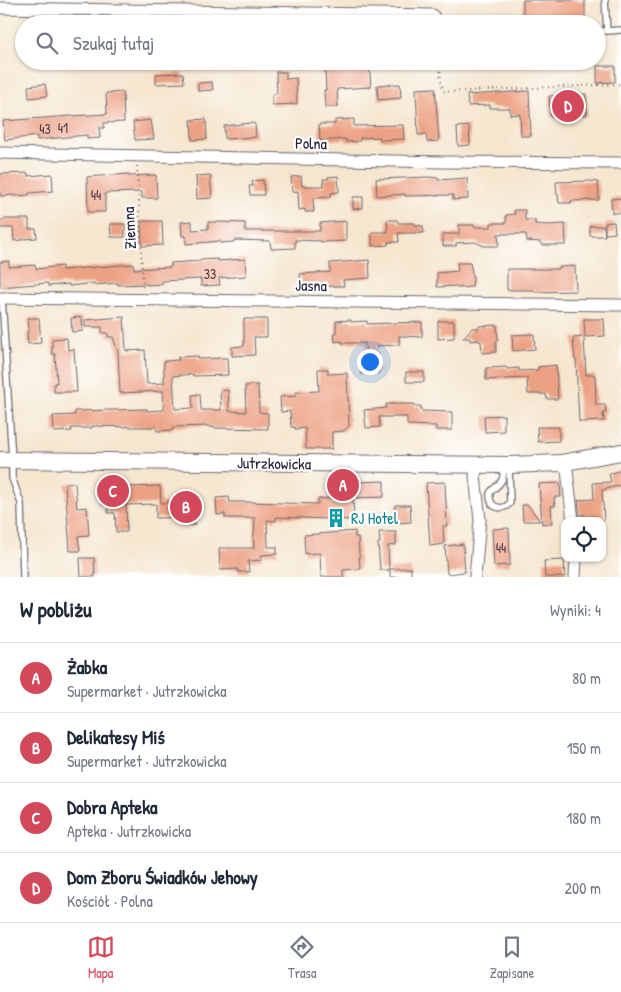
<!DOCTYPE html>
<html lang="pl">
<meta charset="utf-8">
<style>
:root{--surface:#fff;--page:#f2f2f3;--text:#1f2937;--muted:#747a83;--line:#e0e1e3;--accent:#d1495b}
body{margin:0;font-family:"Patrick Hand",sans-serif;background:var(--page);color:var(--text)}
.controls{position:absolute;right:15px;bottom:15px;display:grid;overflow:hidden;border-radius:10px;box-shadow:0 1px 4px #0004}
.controls button{width:45px;height:45px;display:grid;place-items:center;padding:0;border:0;border-bottom:1px solid var(--line);background:var(--surface);color:var(--text);font:25px sans-serif}
.you{position:absolute;left:369px;top:361px;width:18px;height:18px;margin:-12px;border:4px solid #fff;border-radius:50%;background:#1a73e8;box-shadow:0 0 0 8px #1a73e833}
.badge{display:grid;place-items:center;width:32px;height:32px;border-radius:50%;background:var(--accent);color:#fff;font-size:16px;font-weight:700}
.pin{position:absolute;translate:-50% -50%;border:2px solid #fff;box-shadow:0 1px 5px #0006}
.list{margin:0;padding:0;list-style:none}
h2{display:flex;justify-content:space-between;align-items:center;height:65px;margin:0;padding:0 20px;font-size:21px}
h2 small{font-size:16px;font-weight:400;color:var(--muted)}
.list li{display:grid;grid-template-columns:32px 1fr auto;gap:15px;align-items:center;box-sizing:border-box;height:70px;padding:0 20px;border-top:1px solid var(--line)}
.list b{display:block;font-size:19px;white-space:nowrap}
.list p{margin:0;font-size:16px;white-space:nowrap;color:var(--muted)}
.list em{font-size:16px;font-style:normal;color:var(--muted)}
.icon{flex:none;width:28px;height:28px;fill:none;stroke:currentColor;stroke-width:2;stroke-linecap:round;stroke-linejoin:round}
.map{position:relative;flex:none;width:621px;height:577px;overflow:hidden}
.search{position:absolute;background:var(--surface);box-shadow:0 1px 4px #0004;left:15px;right:15px;top:15px;height:55px;display:flex;align-items:center;gap:12px;box-sizing:border-box;padding:0 18px;border-radius:28px;color:var(--muted);font-size:19px}
.sheet{height:345px;background:var(--surface)}
nav{display:flex;justify-content:space-around;align-items:center;box-sizing:border-box;height:70px;border-top:1px solid var(--line);background:var(--surface);font-size:14px;color:var(--muted)}
nav a{display:grid;justify-items:center;gap:2px}
nav .on{color:var(--accent)}
.map>svg:first-child{display:block}
.building{fill:#eda183}
.lines{fill:none;stroke-linecap:round;stroke-linejoin:round}
.service-casing{stroke:#6c676f;stroke-width:8}
.minor-casing{stroke:#6c676f;stroke-width:13}
.secondary-casing{stroke:#6c676f;stroke-width:18}
.path{stroke:#6c676f;stroke-width:2;stroke-dasharray:1 4;stroke-linecap:butt}
.service{stroke:#fff;stroke-width:5.5}
.minor{stroke:#fff;stroke-width:11}
.secondary{stroke:#fff;stroke-width:16}
.labels{text-anchor:middle;dominant-baseline:central;stroke-width:4.5;stroke-linejoin:round;paint-order:stroke}
.number-label{font-size:14px;fill:#55424d}
.street-label{font-size:16px;fill:#22223b;stroke:#fff}
.culture-label{font-size:16px;fill:#0d838f;stroke:#fff;text-anchor:start}
</style>
<div class="map">
<svg width="621" height="577" viewBox="0 0 621 577">
<rect width="100%" height="100%" fill="#fff"/>
<filter id="ink" filterUnits="userSpaceOnUse"><feTurbulence type="fractalNoise" baseFrequency=".02" numOctaves="2"/><feDisplacementMap in="SourceGraphic" scale="10" xChannelSelector="R" yChannelSelector="G"/><feConvolveMatrix kernelMatrix="1 2 1 2 8 2 1 2 1" color-interpolation-filters="sRGB"/></filter>
<filter id="wash" filterUnits="userSpaceOnUse"><feTurbulence type="fractalNoise" baseFrequency=".0096" numOctaves="4" result="noise"/><feDisplacementMap in="SourceGraphic" scale="20" xChannelSelector="R" yChannelSelector="G"/><feGaussianBlur stdDeviation="1.12" result="paint"/><feColorMatrix in="noise" values="0 0 0 0 0 0 0 0 0 0 0 0 0 0 0 0 0 1.4 0 .05"/><feComposite in="paint" operator="in"/></filter>
<g filter="url(#wash)">
<rect width="100%" height="100%" fill="#f5e6cf"/>
<g id="blocks">
<!-- building -->
<path class="building" d="M523 0H585V24H565V20L523 21Z
M355 61H369L371 87 337 89 338 107H325L324 90H326L325 70 343 69V66L355 65Z
M597 66H615V82L597 83Z
M276 72H286V79L296 78 297 104 272 105V94H277Z
M183 73 184 83 156 84V74Z
M212 82 213 90 198 91V83Z
M45 84 47 96 29 98 28 86Z
M400 84 401 98 378 100 377 85Z
M435 88 439 141 427 142 426 134 418 135 416 89Z
M529 91 531 136H521L520 114 510 115V108H490V105L468 106 467 95Z
M123 92 124 122 104 123V128H99L100 138 87 139V135L37 140V136L5 140 3 121 71 116 107 114 106 93Z
M586 94 587 115 551 117 549 96Z
M206 119 207 139 192 140 191 120Z
M354 119V126L403 125 404 139 380 140V137L360 138V141L346 142V139L320 141 319 124H335V120Z
M151 120 154 139 135 140 133 122Z
M251 123 255 124 256 137 225 139 224 126Z
M469 126 470 145 458 146 457 127Z
M28 173V176L52 174 53 191 29 193V195L14 196V195L0 196V174Z
M128 174V176L156 175 157 198H142V192L105 193V212H88L87 177Z
M210 175 212 198 197 199 196 176Z
M301 176 302 186H324L323 179H328V177L338 176 339 192 331 193V197L313 198 314 212H305V209L299 210 298 191 292 192 291 177Z
M429 177 438 178V180L467 178 468 199 453 200V195L405 196V194L377 196 376 179Z
M263 180 264 195H250L249 186H253L252 181Z
M591 181 598 182 599 200 571 201V203H559L558 195H557L556 182Z
M353 197H363V208L353 209Z
M621 198V213H612L611 199Z
M514 210H525V220H535V224L547 225 565 224 566 245H541V242L527 241 526 234H498L499 246H484L475 242 456 243V246H443V234H459V225H474V227H491V223H506V215L515 214Z
M5 219H29V229H36L37 238 22 239V240L14 241 13 228H0V220H5Z
M387 220H397L398 223H415V225L423 226 424 233H398L399 242H388V245L372 246V232H388Z
M141 221H162L163 245 142 246Z
M192 221V230L208 229V222H220L245 223V231H320V223L346 221V241L321 242V241L295 240V248L271 249 270 241 234 240V242L220 243V241L186 244V236H182L181 222Z
M614 222 615 233 605 234V223Z
M110 224H125V237H111Z
M590 226H604L605 236H590Z
M218 259V261L245 259 246 276 219 278 220 285 201 286V279L162 281V284L147 285V284L118 285V283L94 285V283L69 286V284L48 286V283L0 287V262L9 261V267L35 265 36 269 62 266V270L133 264 134 269 171 267V263L200 261V260Z
M369 260 370 278 343 280 344 286H332L301 288 300 274 330 272V263Z
M457 263H470L473 277 472 287 457 288V286L437 287V273L458 271Z
M575 266 576 291 534 292V290H507V269H559V267Z
M82 317 83 331 72 332 71 318Z
M124 317 126 351 145 350 147 384 164 383V361L179 360 178 357 198 356V359L227 358 228 375 193 376V374L173 376 175 409 193 408 192 395 200 394 201 410H221L220 391 228 390 229 411 246 412 245 386 258 385 259 412 268 413V429L217 428 210 427V426L173 427V430L157 431 156 427H134L92 426V428H71L72 431 54 432 53 416 75 415V411L147 409V411L164 410 163 391 120 393 118 352 113 337H108V333H102V327H85V320Z
M28 318H39L41 343 28 344 27 332 29 330Z
M244 319H267V337H254L255 355 232 356V347L244 346Z
M584 319H604L605 336 585 337Z
M351 320V322L367 321V324L422 322V337L399 336V345L377 346 379 373 361 374V364H366L365 343H342V341L335 342 334 333H336V321Z
M438 321H454V338L438 339Z
M497 325 498 341H496V352L482 353 481 341 480 342 479 340 470 341V338H463L472 328H479V326Z
M534 334 535 349 513 351 512 335Z
M584 337 586 375H595L596 405H605L606 413H603L604 421 579 422 576 360H575L573 338Z
M67 338 68 350 74 349 77 392H54V383H57L56 369 55 354H52V339Z
M556 365 558 399H547L546 394H528L527 378 486 380V368L506 367 507 369 519 368V371L538 370V367Z
M318 369H328V374L347 373 349 426 344 431 332 432V449H306L305 428 295 429V427H291L290 411 281 412 280 397 296 396V392L319 391Z
M406 372H424V382H406Z
M386 404H414V406H421V411L452 412V430H436V426L407 425V417H379L380 427 366 428 364 410 386 408Z
M504 415V431L485 432 484 416Z
M537 427H559V441L538 442Z
M621 470V485L602 490 604 520 596 521V516L586 517 585 515H580L578 500 594 499 593 483 611 482 609 474Z
M384 481V497L353 498 354 520 276 517V521L267 520 268 547H277V554L261 555 262 560 248 561 249 572H238V569L220 570 219 548H254L253 535H254L255 518H225V514L217 515 216 498 229 497 230 502H247L318 504V499L334 498V483Z
M445 482 447 526H443L444 544 430 546 426 483Z
M75 483 77 508 87 507 89 535 78 536 80 551H70L65 484Z
M560 483 561 497H554L555 506H551L552 523 542 524 539 484Z
M101 486H125V487L160 486 161 503 194 501 195 525 182 526V517L156 518V504L126 505 127 532H116L115 513H108V505H102Z
M395 505H410L411 522 396 523Z
M522 505H528L540 521H523Z
M509 528 510 565 494 566 492 529Z
M355 531V537H358L360 569 343 570V577H321L320 553 305 554 304 535Z
M379 532H396V545L388 546 389 570H380L378 543H380Z
M463 544 465 572 447 574 445 546Z
M80 558H94L95 577H81Z
M564 560 565 577H545L544 561Z
M411 568V577H390V569Z"/>
</g>
</g>
<g filter="url(#ink)">
<use href="#blocks" fill-opacity="0" stroke="#6c676f" stroke-width="1"/>
<g class="lines">
<!-- service casing -->
<g class="service-casing">
<path id="service" d="M605 0 607 31 621 30
M597 31H607
M2 298 12 460V478L21 503 23 577
M503 468C503 472 504 476 502 480 496 491 485 488 492 504 497 509 505 509 510 503L509 467"/>
</g>
<!-- minor casing -->
<g class="minor-casing">
<path id="minor" d="M0 8 433 15
M0 153 443 162 621 163
M0 298 621 305
M566 462 573 521
M475 577 480 520 475 476 477 465
M575 577 576 558"/>
</g>
<!-- secondary casing -->
<g class="secondary-casing">
<path id="secondary" d="M0 460 510 465 561 463 621 452"/>
</g>
<!-- path -->
<path class="path" d="M440 61C441 71 439 83 445 92L621 84
M137 166 143 288"/>
<!-- service -->
<use href="#service" class="service"/>
<!-- minor -->
<use href="#minor" class="minor"/>
<!-- secondary -->
<use href="#secondary" class="secondary"/>
</g>
</g>
<!-- icons -->
<defs>
<g id="building-bare" transform="scale(1.5)"><path d="M-4-6H4V6H1V3H-1V6H-4ZM-2.5-4.3h1.7v1.8h-1.7ZM.8-4.3h1.7v1.8H.8ZM-2.5-1h1.7V.8h-1.7ZM.8-1h1.7V.8H.8Z" fill="#0f9aa8" stroke="#fff" stroke-width="2.5" paint-order="stroke"/></g>
</defs>
<g fill-rule="evenodd">
<use href="#building-bare" x="336" y="518"/>
</g>
<g class="labels">
<!-- number labels -->
<g class="number-label">
<text x="63" y="127">41</text>
<text x="45" y="128">43</text>
<text x="96" y="194">44</text>
<text x="210" y="273">33</text>
<text x="501" y="547">44</text>
</g>
<!-- street labels -->
<g class="street-label">
<text transform="translate(311 143) rotate(1)">Polna</text>
<text transform="translate(129 228) rotate(-93)">Ziemna</text>
<text transform="translate(311 285) rotate(1)">Jasna</text>
<text transform="translate(274 463) rotate(1)">Jutrzkowicka</text>
</g>
<!-- culture labels -->
<g class="culture-label">
<text x="351" y="518">RJ Hotel</text>
</g>
</g>
</svg>
<div class="controls">
<button><svg class="icon" aria-label="locate" viewBox="0 0 24 24"><circle cx="12" cy="12" r="6"/><path d="M12 2v4M12 18v4M2 12h4M18 12h4"/></svg></button>
</div>
<div class="you"></div>
<div class="pin badge" style="left:343px;top:485px">A</div>
<div class="pin badge" style="left:186px;top:507px">B</div>
<div class="pin badge" style="left:113px;top:491px">C</div>
<div class="pin badge" style="left:568px;top:106px">D</div>
<div class="search"><svg class="icon" aria-label="search" viewBox="0 0 24 24"><circle cx="10" cy="10" r="6"/><path d="M15 15l6 6"/></svg>Szukaj tutaj</div>
</div>
<section class="sheet">
<h2>W pobliżu<small>Wyniki: 4</small></h2>
<ul class="list">
<li><span class="badge">A</span><div><b>Żabka</b><p>Supermarket · Jutrzkowicka</p></div><em>80 m</em></li>
<li><span class="badge">B</span><div><b>Delikatesy Miś</b><p>Supermarket · Jutrzkowicka</p></div><em>150 m</em></li>
<li><span class="badge">C</span><div><b>Dobra Apteka</b><p>Apteka · Jutrzkowicka</p></div><em>180 m</em></li>
<li><span class="badge">D</span><div><b>Dom Zboru Świadków Jehowy</b><p>Kościół · Polna</p></div><em>200 m</em></li>
</ul>
</section>
<nav>
<a class="on"><svg class="icon" aria-label="map" viewBox="0 0 24 24"><path d="M3 6l6-2 6 2 6-2v14l-6 2-6-2-6 2zM9 4v14M15 6v14"/></svg>Mapa</a>
<a><svg class="icon" aria-label="directions" viewBox="0 0 24 24"><path d="M12 3l9 9-9 9-9-9zM9 14v-3h6M13 9l2 2-2 2"/></svg>Trasa</a>
<a><svg class="icon" aria-label="saved" viewBox="0 0 24 24"><path d="M7 4h10v16l-5-4-5 4z"/></svg>Zapisane</a>
</nav>
